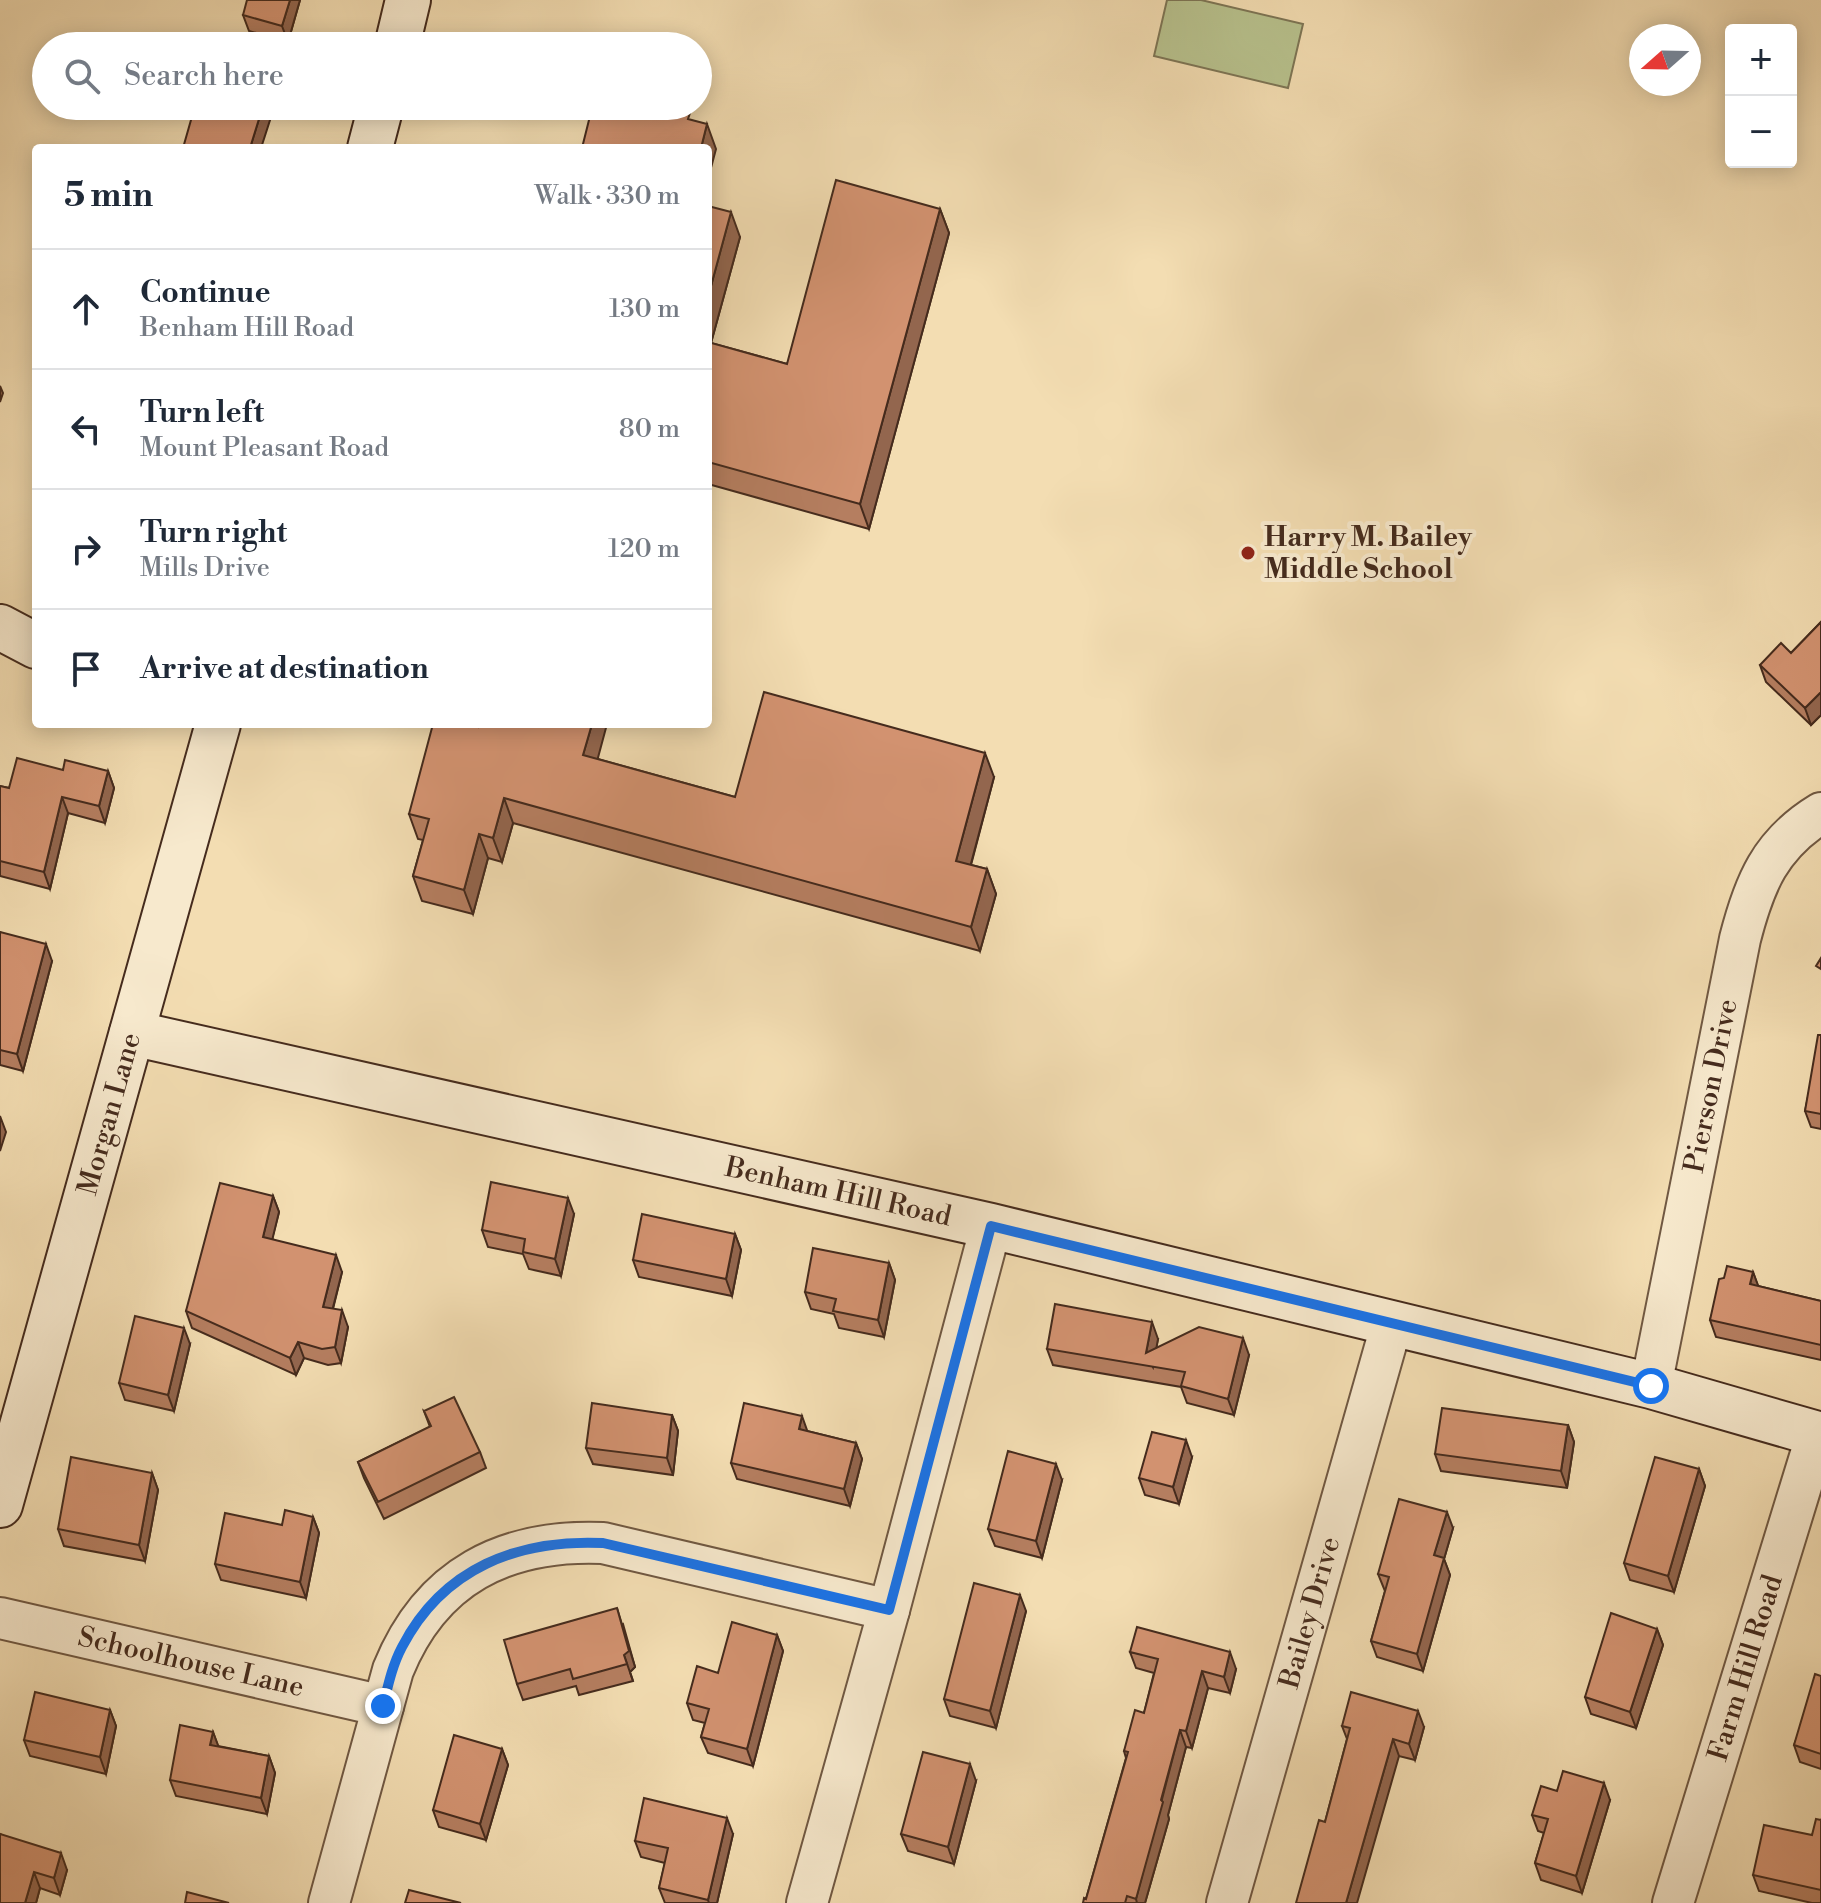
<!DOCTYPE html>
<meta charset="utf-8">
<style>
:root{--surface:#fff;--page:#f2f2f3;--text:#1f2937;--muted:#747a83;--line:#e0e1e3}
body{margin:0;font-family:"Libre Bodoni",serif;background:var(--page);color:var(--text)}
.controls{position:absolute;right:24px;top:24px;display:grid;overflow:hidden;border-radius:8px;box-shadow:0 4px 20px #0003}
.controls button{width:72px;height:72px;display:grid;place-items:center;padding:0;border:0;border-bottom:2px solid var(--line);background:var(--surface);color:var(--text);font:40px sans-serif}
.compass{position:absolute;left:1629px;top:24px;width:72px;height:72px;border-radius:50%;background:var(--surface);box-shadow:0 4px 20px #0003;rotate:250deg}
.stop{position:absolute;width:24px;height:24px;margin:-18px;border:6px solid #1a73e8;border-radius:50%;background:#fff}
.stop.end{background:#1a73e8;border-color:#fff;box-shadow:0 2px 8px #0008}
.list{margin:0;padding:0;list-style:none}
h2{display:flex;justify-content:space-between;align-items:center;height:104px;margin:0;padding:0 32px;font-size:34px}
h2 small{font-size:26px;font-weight:400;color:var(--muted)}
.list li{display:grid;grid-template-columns:52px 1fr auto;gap:24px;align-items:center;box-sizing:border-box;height:120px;padding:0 32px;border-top:2px solid var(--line)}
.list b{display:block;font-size:30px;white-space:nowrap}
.list p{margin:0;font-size:26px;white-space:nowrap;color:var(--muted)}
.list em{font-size:26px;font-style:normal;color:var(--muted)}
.icon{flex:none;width:44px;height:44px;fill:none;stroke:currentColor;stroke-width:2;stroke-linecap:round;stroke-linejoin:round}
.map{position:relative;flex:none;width:1821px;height:1903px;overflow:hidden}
.search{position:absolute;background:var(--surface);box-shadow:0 4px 20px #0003;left:32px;top:32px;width:680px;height:88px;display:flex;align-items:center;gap:20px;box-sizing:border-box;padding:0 28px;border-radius:44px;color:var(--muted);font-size:30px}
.panel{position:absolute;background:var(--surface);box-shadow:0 4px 20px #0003;left:32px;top:144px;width:680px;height:584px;border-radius:8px}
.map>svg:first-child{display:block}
.green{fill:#b8c28e;stroke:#7e7656;stroke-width:2}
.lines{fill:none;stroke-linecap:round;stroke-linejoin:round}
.street-casing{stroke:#705842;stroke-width:44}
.secondary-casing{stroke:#452b1d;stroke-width:48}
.street{stroke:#f7e9cd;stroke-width:40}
.secondary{stroke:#f7e9cd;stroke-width:44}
.wall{fill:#b57e60;stroke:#452b1d;stroke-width:2}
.shaded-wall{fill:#93664e;stroke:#452b1d;stroke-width:2}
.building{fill:#d29270;stroke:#452b1d;stroke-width:2}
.route{stroke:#1a73e8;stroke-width:10}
.poi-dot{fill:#8f2418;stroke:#f7e9cd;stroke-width:3}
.labels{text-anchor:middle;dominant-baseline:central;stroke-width:8;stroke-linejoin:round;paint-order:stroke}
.poi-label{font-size:28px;font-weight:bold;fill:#452b1d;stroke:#f7e9cd;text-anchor:start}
.street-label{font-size:28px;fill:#452b1d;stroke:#f7e9cd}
</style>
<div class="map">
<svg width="1821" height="1903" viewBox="0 0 1821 1903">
<rect width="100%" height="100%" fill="#f3ddb2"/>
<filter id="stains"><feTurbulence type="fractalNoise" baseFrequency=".0025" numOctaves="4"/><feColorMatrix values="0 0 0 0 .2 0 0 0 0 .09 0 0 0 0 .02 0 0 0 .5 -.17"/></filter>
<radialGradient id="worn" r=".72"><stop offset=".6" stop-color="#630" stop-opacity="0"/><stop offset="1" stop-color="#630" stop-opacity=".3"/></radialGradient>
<!-- green -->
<path class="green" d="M1167 0H1201L1303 24 1288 88 1154 56Z"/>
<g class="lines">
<!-- street casing -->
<g class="street-casing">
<g id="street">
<path id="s1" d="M1651 1386 1740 939C1754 884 1770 844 1821 813"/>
<path id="s2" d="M0 1618 383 1706"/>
<path d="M329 1903 393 1670C431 1576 505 1539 603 1543L889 1610"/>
<path d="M807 1903 889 1610 991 1226"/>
<path id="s3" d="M1227 1903 1392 1323"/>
<path id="s4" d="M1673 1903 1817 1434"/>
</g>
</g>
<!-- secondary casing -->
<g class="secondary-casing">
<g id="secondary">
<path d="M397 46 408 0"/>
<path d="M370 148 381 106"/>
<path d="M0 627 36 646"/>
<path id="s5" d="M132 1033 991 1226 1651 1386 1821 1435"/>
<path id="s6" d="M0 1505 218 724"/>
</g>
</g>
<!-- street -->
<use href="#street" class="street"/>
<!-- secondary -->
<use href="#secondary" class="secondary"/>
</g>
<!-- wall -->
<path class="wall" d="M300 0 288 42 249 31 243 15Z
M708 206 740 237 711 343 787 364 940 209 949 233 869 529 708 484Z
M1821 622V715L1811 725 1766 682 1760 665 1791 653Z
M598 759 735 797 994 777 971 865 987 869 996 894 980 951 513 823 502 862 488 858 473 914 422 901 413 876 423 840 418 839 409 814Z
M108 771 114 788 105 823 68 813 50 889 0 876V786L9 788Z
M0 932 52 961 23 1071 0 1065Z
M1821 1035V1129L1811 1127 1805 1111Z
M273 1196 279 1212 272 1239 342 1272 333 1309 348 1327 341 1363 328 1365 304 1358 296 1375 192 1328 186 1311Z
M574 1214 561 1276 529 1269 523 1254 488 1247 482 1230Z
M735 1234 741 1250 732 1296 639 1277 633 1260Z
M889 1263 895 1280 884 1337 839 1328 834 1314 811 1309 805 1292Z
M1753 1272 1758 1286 1821 1301V1360L1716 1337 1710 1320 1724 1278Z
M1158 1339 1156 1348 1249 1355 1234 1415 1187 1403 1181 1387 1053 1365 1047 1349Z
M190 1344 174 1411 125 1400 119 1383Z
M424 1411 480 1452 486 1468 384 1519 364 1478 358 1462 430 1427Z
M672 1415 678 1431 673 1475 593 1464 586 1448Z
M1568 1425 1574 1442 1567 1488 1441 1471 1435 1454Z
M807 1431 856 1443 862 1459 850 1506 737 1479 731 1463Z
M1192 1457 1179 1504 1145 1495 1139 1478Z
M1699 1469 1705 1486 1674 1592 1630 1580 1624 1563Z
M152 1473 158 1490 145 1561 64 1546 58 1529Z
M1062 1480 1042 1558 995 1546 988 1529Z
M313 1517 319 1533 306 1598 221 1580 215 1564 282 1525Z
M1453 1528 1444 1559 1450 1575 1423 1671 1377 1657 1371 1641 1385 1591 1378 1574Z
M1026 1611 996 1728 950 1716 944 1699Z
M623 1624 635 1667 630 1672 633 1681 579 1695 576 1686 523 1700 517 1684Z
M1657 1629 1663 1645 1636 1728 1591 1714 1585 1697Z
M777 1635 783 1651 753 1766 708 1753 701 1737 705 1723 693 1720 687 1703 718 1673Z
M1130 1652 1236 1669 1230 1693 1208 1688 1192 1748 1186 1747 1168 1815 1169 1819 1145 1903H1083L1086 1899 1126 1758 1124 1751 1144 1713 1154 1673 1136 1668Z
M1821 1676V1769L1800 1762 1794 1745Z
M110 1710 116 1726 106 1774 30 1756 24 1740Z
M1342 1726 1424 1727 1415 1760 1399 1756 1325 1822 1347 1739Z
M213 1732 218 1746 269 1756 275 1773 267 1814 176 1796 170 1780Z
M502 1749 508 1765 486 1840 439 1827 433 1810Z
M976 1781 954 1864 908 1851 901 1834Z
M1557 1791 1610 1800 1582 1893 1541 1880 1535 1863 1544 1833 1538 1831 1532 1815Z
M1821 1820V1903H1812L1759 1891 1753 1875 1812 1835Z
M0 1834 67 1870 60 1895 40 1888 36 1903H0Z
M733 1834 717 1903H665L659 1888 665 1863 641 1857 635 1841Z"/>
<!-- shaded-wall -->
<path class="shaded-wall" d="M290 0H300L288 42 282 26Z
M263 106H267L271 117 261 148H250Z
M707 124 716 149 708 179V148H701Z
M940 209 949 233 869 529 860 504Z
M731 212 740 237 708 354V297Z
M0 386 3 393 0 402Z
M1821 692V715L1811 725 1805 708Z
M592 724H607L592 780 583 755Z
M985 753 994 777 965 886 956 861Z
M108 771 114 788 105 823 99 806Z
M62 797 68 813 50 889 44 872Z
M504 798 513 823 502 862 493 838Z
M479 834 488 858 473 914 464 890Z
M987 869 996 894 980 951 971 927Z
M46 944 52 961 23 1071 17 1054Z
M0 1116 6 1132 0 1151Z
M273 1196 279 1212 269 1253 263 1237Z
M568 1198 574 1214 561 1276 555 1259Z
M735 1234 741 1250 732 1296 726 1279Z
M336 1255 342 1272 329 1323 323 1307Z
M889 1263 895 1280 884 1337 878 1320Z
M1753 1272 1759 1288 1750 1284Z
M342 1310 348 1327 341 1363 335 1347Z
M1152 1322 1158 1339 1153 1367 1146 1353Z
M184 1328 190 1344 174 1411 168 1395Z
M1243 1338 1249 1355 1234 1415 1228 1399Z
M298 1342 304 1358 296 1375 290 1358Z
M672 1415 678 1431 673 1475 667 1458Z
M802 1416 808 1433 799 1429Z
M1568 1425 1574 1442 1567 1488 1561 1471Z
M1186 1440 1192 1457 1179 1504 1173 1487Z
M856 1443 862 1459 850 1506 844 1489Z
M1056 1464 1062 1480 1042 1558 1036 1541Z
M1699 1469 1705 1486 1674 1592 1668 1576Z
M152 1473 158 1490 145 1561 139 1545Z
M1447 1512 1453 1528 1444 1559 1450 1575 1423 1671 1417 1654 1434 1555Z
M313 1517 319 1533 306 1598 300 1582Z
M1020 1595 1026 1611 996 1728 990 1711Z
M617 1608 635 1667 630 1672 633 1681 624 1655Z
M1657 1629 1663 1645 1636 1728 1630 1712Z
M777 1635 783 1651 753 1766 747 1749Z
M1230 1652 1236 1669 1230 1693 1224 1677Z
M1202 1671 1208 1688 1192 1748 1186 1731Z
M110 1710 116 1726 106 1774 100 1757Z
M1418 1711 1424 1727 1415 1760 1409 1744Z
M1180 1730 1186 1747 1168 1815 1169 1819 1145 1903H1137L1136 1899Z
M213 1732 219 1748 210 1745Z
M1393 1739 1399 1756 1357 1903H1346Z
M502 1749 508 1765 486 1840 480 1824Z
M269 1756 275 1773 267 1814 261 1798Z
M970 1764 976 1781 954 1864 948 1847Z
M1604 1783 1610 1800 1582 1893 1576 1876Z
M727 1818 733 1834 717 1903H709L708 1900Z
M61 1853 67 1870 60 1895 54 1878Z
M34 1872 40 1888 36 1903H25Z"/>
<!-- building -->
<path class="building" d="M247 0H290L282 26 243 15Z
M195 106H263L250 148H183Z
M610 106H669L671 108 690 113 688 119 707 124 701 148H582L592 108 608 112Z
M836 180 940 209 860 504 708 462V342L787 364Z
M708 206 731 212 708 297Z
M1821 622V692L1805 708 1760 665 1781 643 1791 653Z
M764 692 985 753 956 861 987 869 971 927 504 798 493 838 479 834 464 890 413 876 429 819 409 814 433 724H466L478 727 479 724H592L583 755 735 797Z
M17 758 63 770 65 760 108 771 99 806 62 797 44 872 0 861V786L9 788Z
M0 932 46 944 17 1054 0 1050Z
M1821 958V969L1816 966Z
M1818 1035H1821V1114L1805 1111Z
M491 1182 568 1198 555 1259 523 1252 525 1239 482 1230Z
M220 1183 273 1196 263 1237 336 1255 323 1307 342 1310 335 1347 322 1349 298 1342 290 1358 186 1311Z
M642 1214 735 1234 726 1279 633 1260Z
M813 1248 889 1263 878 1320 833 1311 836 1299 805 1292Z
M1727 1266 1753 1272 1750 1284 1821 1301V1345L1710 1320 1719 1279 1724 1278Z
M1055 1304 1152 1322 1146 1353 1199 1327 1243 1338 1228 1399 1181 1386 1185 1372 1047 1349Z
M135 1316 184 1328 168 1395 119 1383Z
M454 1397 480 1452 378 1502 358 1462 431 1426 424 1411Z
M592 1403 672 1415 667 1458 586 1448Z
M744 1403 802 1416 799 1429 856 1443 844 1489 731 1463Z
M1442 1408 1568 1425 1561 1471 1435 1454Z
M1152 1432 1186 1440 1173 1487 1139 1478Z
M1008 1451 1056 1464 1036 1541 988 1529Z
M71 1457 152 1473 139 1545 58 1529Z
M1655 1457 1699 1469 1668 1576 1624 1563Z
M1399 1499 1447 1512 1434 1555 1444 1558 1417 1654 1371 1641 1389 1577 1378 1574Z
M285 1510 313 1517 300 1582 215 1564 225 1513 282 1525Z
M974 1583 1020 1595 990 1711 944 1699Z
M617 1608 629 1651 624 1655 627 1664 573 1679 570 1669 517 1684 504 1640Z
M1611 1613 1657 1629 1630 1712 1585 1697Z
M732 1622 777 1635 747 1749 701 1737 709 1709 687 1703 697 1666 718 1673Z
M1137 1627 1230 1652 1224 1677 1202 1671 1186 1731 1180 1730 1161 1800 1163 1802 1136 1899 1127 1896 1125 1903H1083L1084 1898 1086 1899 1128 1752 1124 1751 1135 1710 1144 1713 1158 1659 1130 1652Z
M1815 1674 1821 1676V1754L1794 1745Z
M35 1692 110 1710 100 1757 24 1740Z
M1351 1692 1418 1711 1409 1744 1393 1739 1346 1903H1296L1319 1820 1325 1822 1350 1728 1342 1726Z
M180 1725 213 1732 210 1745 269 1756 261 1798 170 1780Z
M454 1735 502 1749 480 1824 433 1810Z
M923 1752 970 1764 948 1847 901 1834Z
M1563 1771 1604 1783 1576 1876 1535 1863 1548 1819 1532 1815 1541 1786 1557 1791Z
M644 1798 727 1818 708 1900 659 1888 668 1848 635 1841Z
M1816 1819 1821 1820V1890L1753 1875 1764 1825 1812 1835Z
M0 1834 61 1853 54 1878 34 1872 25 1903H0Z
M409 1890 461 1903H405Z
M187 1892 229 1903H185Z"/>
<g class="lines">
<!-- route -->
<path class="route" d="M383 1706C388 1686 392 1666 402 1647 443 1568 518 1539 603 1543L889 1610 991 1226 1651 1386"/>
</g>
<!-- markers -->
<circle class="poi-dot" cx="1248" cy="553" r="8"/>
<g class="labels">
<!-- poi labels -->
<g class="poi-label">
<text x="1264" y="537">Harry M. Bailey<tspan x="1264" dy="32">Middle School</tspan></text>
</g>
<!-- street labels -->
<g class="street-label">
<text stroke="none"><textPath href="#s1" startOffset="306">Pierson Drive</textPath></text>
<text stroke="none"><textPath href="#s6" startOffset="406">Morgan Lane</textPath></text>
<text stroke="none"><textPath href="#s5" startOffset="724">Benham Hill Road</textPath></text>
<text stroke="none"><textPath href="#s3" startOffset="302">Bailey Drive</textPath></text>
<text stroke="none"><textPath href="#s2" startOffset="196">Schoolhouse Lane</textPath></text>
<text stroke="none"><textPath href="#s4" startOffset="246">Farm Hill Road</textPath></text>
</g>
</g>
<rect width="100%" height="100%" filter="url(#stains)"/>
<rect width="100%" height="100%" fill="url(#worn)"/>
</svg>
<div class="controls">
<button>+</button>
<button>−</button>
</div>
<svg class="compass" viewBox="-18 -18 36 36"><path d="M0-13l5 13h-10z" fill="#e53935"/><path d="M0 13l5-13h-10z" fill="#747a83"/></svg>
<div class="stop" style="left:1651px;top:1386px"></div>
<div class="stop end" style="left:383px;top:1706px"></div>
<div class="search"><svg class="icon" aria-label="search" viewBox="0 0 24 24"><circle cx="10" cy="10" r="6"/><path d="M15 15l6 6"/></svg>Search here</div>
<section class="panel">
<h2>5 min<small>Walk · 330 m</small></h2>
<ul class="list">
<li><svg class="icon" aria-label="ahead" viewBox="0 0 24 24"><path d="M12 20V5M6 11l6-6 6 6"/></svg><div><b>Continue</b><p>Benham Hill Road</p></div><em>130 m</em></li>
<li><svg class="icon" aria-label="left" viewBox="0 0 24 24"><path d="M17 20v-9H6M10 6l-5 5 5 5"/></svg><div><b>Turn left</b><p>Mount Pleasant Road</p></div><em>80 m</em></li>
<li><svg class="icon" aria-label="right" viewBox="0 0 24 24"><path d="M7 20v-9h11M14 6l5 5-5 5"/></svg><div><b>Turn right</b><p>Mills Drive</p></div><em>120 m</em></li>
<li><svg class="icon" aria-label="arrive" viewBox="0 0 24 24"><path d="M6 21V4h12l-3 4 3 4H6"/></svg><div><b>Arrive at destination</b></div></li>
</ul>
</section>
</div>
